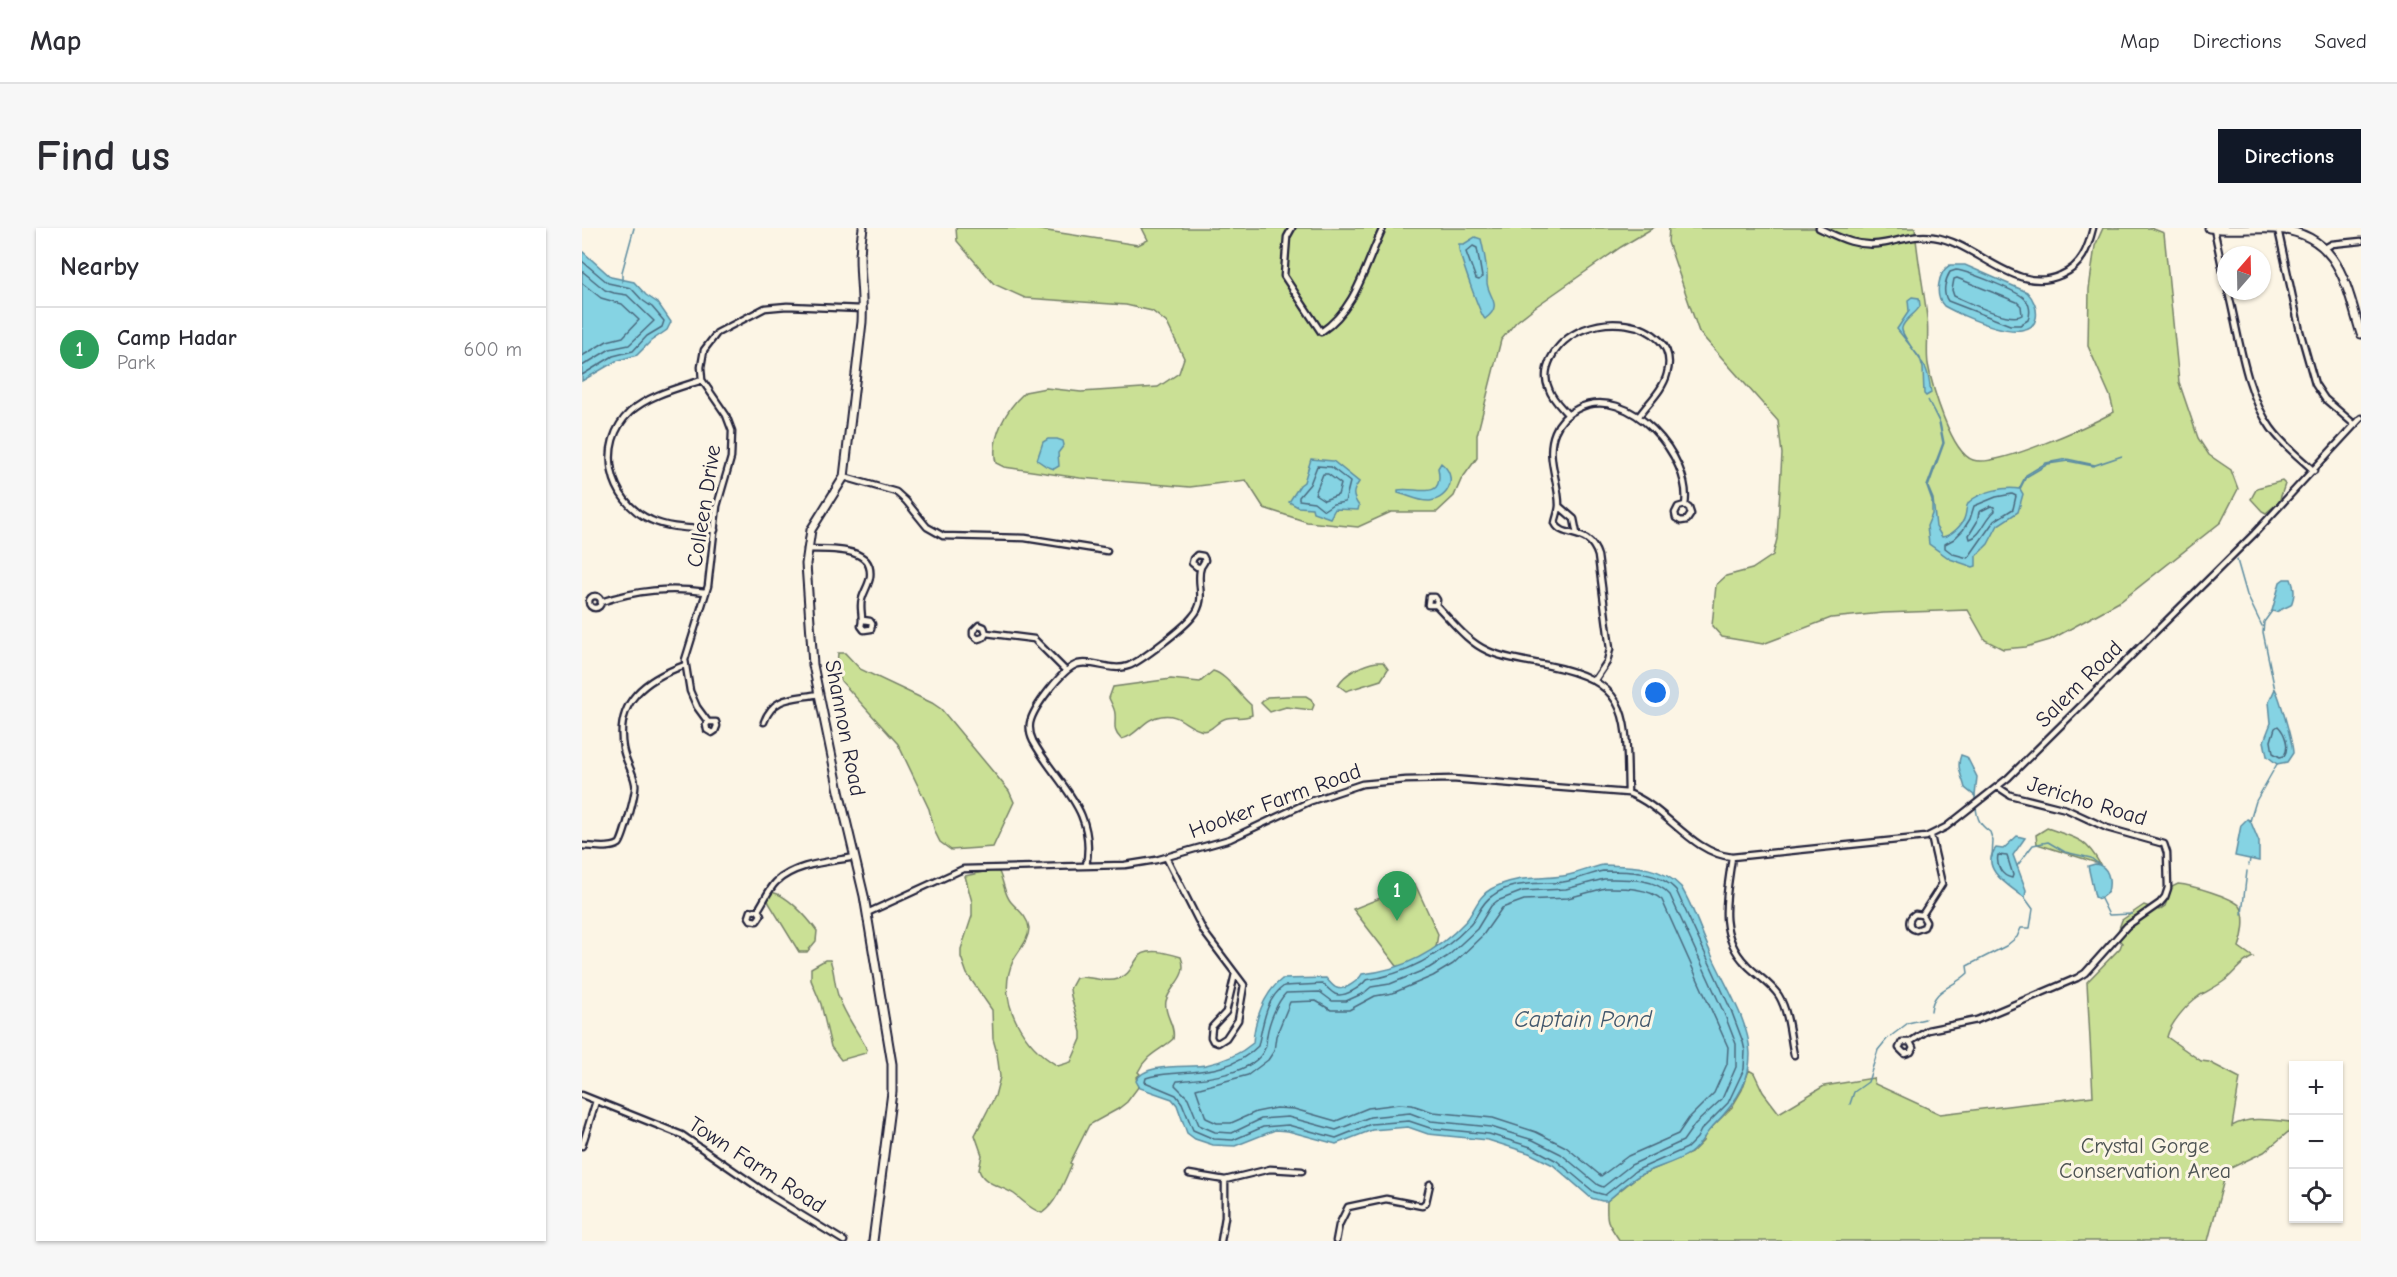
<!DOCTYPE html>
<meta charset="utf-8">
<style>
:root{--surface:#fff;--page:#f7f7f7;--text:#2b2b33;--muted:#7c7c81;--line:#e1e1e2;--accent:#111827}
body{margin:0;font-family:"Comic Neue",sans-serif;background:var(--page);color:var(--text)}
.controls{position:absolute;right:18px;bottom:18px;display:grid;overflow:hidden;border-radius:0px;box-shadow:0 2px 4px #0004}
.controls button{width:54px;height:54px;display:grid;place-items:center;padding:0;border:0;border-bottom:2px solid var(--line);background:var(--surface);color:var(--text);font:30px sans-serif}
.compass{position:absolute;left:1635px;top:18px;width:54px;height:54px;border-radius:50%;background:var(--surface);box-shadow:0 2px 4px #0004;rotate:20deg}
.you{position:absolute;left:1074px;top:465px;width:21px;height:21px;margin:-15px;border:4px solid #fff;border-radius:50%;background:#1a73e8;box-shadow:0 0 0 9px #1a73e833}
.badge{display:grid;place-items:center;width:39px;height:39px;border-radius:50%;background:var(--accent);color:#fff;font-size:20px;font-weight:700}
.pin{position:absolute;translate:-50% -50px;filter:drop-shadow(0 2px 3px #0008)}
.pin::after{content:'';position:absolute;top:32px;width:21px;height:18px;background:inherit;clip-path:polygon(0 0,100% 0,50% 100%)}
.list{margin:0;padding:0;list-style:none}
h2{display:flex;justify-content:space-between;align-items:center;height:78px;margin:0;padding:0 24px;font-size:26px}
h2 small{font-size:20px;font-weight:400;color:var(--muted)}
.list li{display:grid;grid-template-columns:39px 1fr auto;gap:18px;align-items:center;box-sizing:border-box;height:84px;padding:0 24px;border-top:2px solid var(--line)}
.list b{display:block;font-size:22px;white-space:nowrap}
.list p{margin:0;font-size:20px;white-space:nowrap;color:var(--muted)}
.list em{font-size:20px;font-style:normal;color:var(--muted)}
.icon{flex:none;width:33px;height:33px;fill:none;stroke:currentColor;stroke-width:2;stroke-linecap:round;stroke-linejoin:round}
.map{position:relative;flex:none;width:1779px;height:1013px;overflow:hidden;border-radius:0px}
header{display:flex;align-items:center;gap:36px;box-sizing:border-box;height:84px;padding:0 30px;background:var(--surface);border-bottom:2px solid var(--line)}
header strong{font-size:28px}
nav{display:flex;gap:33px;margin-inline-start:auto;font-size:21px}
.intro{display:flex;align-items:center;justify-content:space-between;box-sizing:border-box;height:144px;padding:0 36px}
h1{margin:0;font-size:42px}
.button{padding:15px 27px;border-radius:0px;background:var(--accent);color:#fff;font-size:21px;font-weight:700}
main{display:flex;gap:36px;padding:0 36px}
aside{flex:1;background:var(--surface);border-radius:0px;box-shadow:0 2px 4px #0004}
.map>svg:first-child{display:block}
.green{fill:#cae095;stroke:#768168;stroke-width:1.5}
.water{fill:#85d3e3;stroke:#5d8ca0;stroke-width:1.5}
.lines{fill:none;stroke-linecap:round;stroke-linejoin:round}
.shore{stroke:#4a697e;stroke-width:1.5}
.stream{stroke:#5d8ca0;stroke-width:1.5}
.street-casing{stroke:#22223b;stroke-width:9}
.secondary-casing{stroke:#22223b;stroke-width:11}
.street{stroke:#fcf5e5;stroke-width:4.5}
.secondary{stroke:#fcf5e5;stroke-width:7}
.labels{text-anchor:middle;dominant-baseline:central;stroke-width:6;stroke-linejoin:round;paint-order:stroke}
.street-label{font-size:22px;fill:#22223b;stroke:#fcf5e5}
.park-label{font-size:22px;fill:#4c5252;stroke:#fcf5e5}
.water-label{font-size:24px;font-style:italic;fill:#40576d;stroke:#fcf5e5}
</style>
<header>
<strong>Map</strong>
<nav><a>Map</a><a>Directions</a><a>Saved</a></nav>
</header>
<div class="intro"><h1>Find us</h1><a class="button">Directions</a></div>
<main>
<aside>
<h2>Nearby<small></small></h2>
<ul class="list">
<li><span class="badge" style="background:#2e9e5b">1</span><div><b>Camp Hadar</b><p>Park</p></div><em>600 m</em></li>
</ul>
</aside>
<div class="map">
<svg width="1779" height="1013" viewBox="0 0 1779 1013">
<rect width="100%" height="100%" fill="#fcf5e5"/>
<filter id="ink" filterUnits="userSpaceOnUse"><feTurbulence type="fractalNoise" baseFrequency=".0167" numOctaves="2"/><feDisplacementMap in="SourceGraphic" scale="12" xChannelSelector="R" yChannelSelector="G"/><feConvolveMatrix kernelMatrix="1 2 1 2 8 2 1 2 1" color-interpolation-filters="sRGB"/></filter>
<g filter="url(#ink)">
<!-- green -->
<path class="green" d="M374 0H446L556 17 566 12 560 0H1071L1039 19 953 79 934 94 919 112 895 207V230L879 252 872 268 855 284H809L776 299 725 294 682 280 664 252 608 259 498 250 422 239 414 235C408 210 424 181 443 164L464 160 499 164 576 159 597 145 602 130 585 95 570 83 544 77 443 70 412 56 375 13Z
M1087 0H1333C1335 30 1342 60 1345 90 1347 105 1344 121 1346 136 1350 158 1369 225 1391 232 1414 240 1508 197 1532 184L1528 168 1506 118 1507 61 1513 18 1521 0H1569L1582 5 1597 154 1616 210 1627 227 1649 242 1656 261 1639 294 1539 373 1468 412 1444 419 1421 421 1403 412 1386 382 1301 385 1249 390 1181 416 1140 409 1130 398 1134 357 1144 348 1170 341 1191 327 1195 311 1200 226 1196 193 1117 104 1086 14Z
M1700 253 1703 256 1697 274 1684 285 1680 283 1669 271 1675 260Z
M256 425H263L278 441 350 475 359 481 427 563 432 574 411 619 369 622 358 614 353 604 347 581 316 516 259 453 255 437Z
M795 434H801L806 441 799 452 764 463 756 457C763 445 781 436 795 434Z
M631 443C644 446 657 467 669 477L670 487C660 492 651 487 642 491 634 494 628 506 618 502 602 497 597 485 579 488 562 490 554 509 539 511 530 502 534 497 533 486 533 481 529 475 527 470L531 459 589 451 618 454Z
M705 468H724L729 471 732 477 730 482 704 479 688 484 679 475 685 469Z
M1465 600C1493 610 1503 609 1518 636L1455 616 1454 607Z
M406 643 417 644C422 654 422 666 429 674 436 682 446 689 447 700 447 713 436 723 431 733 413 773 442 818 476 838L489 834 499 811V804L489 768 488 761 494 750C508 746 521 756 536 751 546 748 549 740 555 731 563 718 586 725 599 729 607 749 589 756 584 773 581 786 594 797 591 811 578 823 565 825 556 844L558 846 554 850 557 858 545 874 536 881 507 897 488 935 490 936C483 952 474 976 460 985 447 981 442 973 432 966 420 958 402 957 397 942L400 927 393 907 413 868 418 849 415 825 411 811 410 782 385 746 379 729V721L390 688V674L383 648Z
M833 656 856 706 853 725 818 742 771 681Z
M1596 656C1609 657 1650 669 1658 678 1665 688 1661 709 1657 719L1671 729C1658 734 1653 745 1642 753 1634 759 1625 763 1617 768 1605 776 1588 796 1585 809L1619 833 1627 834 1658 850 1650 898C1667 888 1689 892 1709 894L1711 900 1682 924 1647 941 1645 940 1626 1013H1038C1025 994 1024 994 1025 973L1056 948 1109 925 1121 913 1123 906 1150 879 1160 862 1167 842 1172 845 1181 864 1197 885 1242 858 1291 850 1293 856 1358 886 1511 868 1505 754 1538 720 1540 715 1534 709 1540 692 1562 677 1577 682 1583 678 1590 659Z
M187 664C203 664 226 690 235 703L234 713 225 724H217L187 675 185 669Z
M243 732H248C253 744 252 758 257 770 264 789 276 804 285 821L284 825 259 832 249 819 239 776 229 752V740Z"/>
<!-- water -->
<path class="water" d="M893 9 899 11C902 25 906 40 905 53 904 67 923 77 903 91 898 87 879 31 877 21V16H882Z
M0 23 29 49 52 54 64 67 76 75 89 94 85 102 69 113 55 127 34 133 0 153Z
M1368 37H1383L1445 64C1451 70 1456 81 1454 90 1448 120 1378 87 1362 78 1352 68 1356 44 1368 37Z
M1330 69 1337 70 1338 78C1334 86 1322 91 1320 100 1318 107 1340 132 1344 141 1347 148 1348 157 1349 165L1344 168 1342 166 1341 140 1338 130 1315 101 1327 83 1326 72Z
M1346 172 1358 195 1362 215 1346 259 1351 271 1354 299 1360 309C1369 308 1381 297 1383 288 1385 282 1383 279 1387 274 1398 264 1423 258 1437 261L1444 247 1464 235 1485 231 1513 237 1540 228 1511 238 1486 233 1466 236 1444 249 1438 261 1441 266 1436 284 1416 297 1406 316 1394 328V338L1391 339 1368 331 1347 316 1345 298 1350 286V272L1345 258 1361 215 1357 194Z
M475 211 481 213 482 217 476 225 477 238 472 241 464 238 455 232 461 214 466 211Z
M729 231 751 233 777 254C770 264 770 268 777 278L776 282 753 281 748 290 731 284 730 280 716 279 707 274 718 257 722 254Z
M859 235C876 248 868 270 848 273 838 274 825 267 816 265V262C833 258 863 275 856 240Z
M1702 351H1709C1713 361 1713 367 1709 377L1694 384 1690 383 1698 354Z
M1693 461C1697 466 1711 516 1711 525L1705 534 1695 536 1685 528 1682 513 1689 495 1687 474Z
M1379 527 1385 529 1395 549 1393 568 1383 560C1380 548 1374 539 1379 527Z
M1665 591 1668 592 1677 614V633L1653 628 1659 597Z
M1435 608 1443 610 1431 627 1444 662 1443 670C1429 659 1396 641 1414 620L1421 621Z
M1513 636C1527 638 1529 652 1526 664L1517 671 1513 669 1506 638Z
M1021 637C1047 638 1080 637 1099 659 1112 680 1120 707 1131 730 1163 797 1195 835 1131 898 1123 906 1118 918 1108 925 1093 935 1074 939 1058 947 1046 954 1036 964 1025 973H1020L1009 970 971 937 947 925 906 912 846 906 826 899 790 902 754 916 706 903 693 902 653 918 631 917 613 911 605 905 595 877 590 871 558 860 554 853C562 834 607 840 624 837 642 833 657 827 671 815 672 793 682 765 700 751L744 750C747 753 751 759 755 760 763 763 777 752 780 746 821 742 856 723 884 693 893 682 896 668 909 661 934 647 954 652 981 648 995 646 1007 640 1021 637Z"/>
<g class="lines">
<!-- shore -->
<path class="shore" d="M891 18 895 20 900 49 897 52 894 51 884 24Z
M0 33 26 55 49 60 60 72 70 79 82 93 80 99 65 108 51 123 31 128 0 147
M1374 42C1385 43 1433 62 1442 70 1448 75 1449 85 1446 92L1438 97H1428L1366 73C1360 65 1363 52 1368 44Z
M0 43 23 62 32 65 45 67 72 93 47 117 28 121 0 138
M1375 50 1435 74 1439 78 1440 87C1428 95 1386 74 1372 68L1370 62 1372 51Z
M0 55 19 70 40 76 57 92 41 109 25 113 0 128
M735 238 749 239 768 254 763 274 751 276 742 282 732 274 717 272V269L728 256Z
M741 246H746L759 256 756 267 742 272 733 266Z
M1430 266 1434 268 1431 281 1412 293 1386 330 1371 326 1363 320V316L1372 311 1381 302 1388 291 1392 278 1414 269Z
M1409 278 1412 279 1413 283C1403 291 1399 308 1388 311L1387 307 1395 294 1397 284Z
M1696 498C1703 505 1708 519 1702 528L1698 529 1691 525 1689 513 1693 500Z
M1416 627 1425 628 1431 647 1430 650C1419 648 1414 637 1416 627Z
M1021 643C1045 643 1077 643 1094 662L1149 782 1161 814 1163 823 1162 841 1146 875 1119 902 1115 910 1105 920 1053 943 1023 967 1012 964 975 933 949 919 907 906 848 900 827 893 789 896 754 910 706 897 681 899 651 912 632 911 611 902 600 875 594 867 563 854 564 850C575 846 585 846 597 845 626 843 655 840 676 818 681 798 683 771 702 758L741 756C745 759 749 764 753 766 762 770 779 759 784 752 826 746 859 727 888 697 896 688 899 675 910 668 931 652 956 657 981 654 995 652 1007 646 1021 643Z
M1022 651C1043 651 1073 649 1088 667L1142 785 1154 816V839L1140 871 1113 896 1101 913 1049 937 1021 959 1016 957 979 926 951 912 909 899 849 893 828 885 788 889 754 902 706 889 679 891 650 905 633 904 617 897 606 870 593 857 595 853C619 851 673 847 683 820 685 816 684 811 685 807 687 794 695 774 704 765L738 764 750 773H764L782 765 789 759 808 756 847 740 866 728 895 701 909 678 915 673 941 663 984 661Z
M1023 660C1041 660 1066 659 1080 672L1146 819 1145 836 1132 865 1107 890 1096 906 1046 928 1019 948 984 919 954 904 911 890 851 884 830 877 817 876 786 880 754 893 712 881 694 880 674 884 649 895H635L624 890 614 861 666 847 686 832 692 823 694 808 708 774 734 773 749 782H767L793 768 811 765 851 748 871 736 901 707 920 680 942 672 986 670Z"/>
<!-- stream -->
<path class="stream" d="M40 54V44L52 0
M1655 332 1665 367 1680 398
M1690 383 1682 394 1681 404 1693 462
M1393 568V572
M1394 579C1395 591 1398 597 1408 604L1411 613 1410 629
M1668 593 1674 573 1695 536
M1667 637 1668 631
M1435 638 1451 617 1466 614 1483 624 1509 630 1518 637
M1518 669 1527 687 1550 686
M1660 686 1665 643
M1349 783C1351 760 1371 760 1386 745L1385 738 1424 718 1435 709 1439 700H1448L1451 681 1443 670
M1268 876 1272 864 1286 854 1296 822 1305 811 1326 795 1343 791"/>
<!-- street casing -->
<g class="street-casing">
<path id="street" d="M710 0 705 9 702 48 739 104C775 80 783 37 801 0
M1237 0C1259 11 1278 20 1303 15 1320 12 1334 6 1352 9 1395 15 1434 68 1479 47 1500 38 1506 20 1511 0
M1632 1 1644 57
M1696 1 1718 103 1733 156 1743 171 1773 197
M1743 20 1750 16 1779 13
M1646 63C1657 107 1663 164 1689 200 1701 217 1717 229 1732 243
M120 152C96 160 67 167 48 184 14 216 27 274 69 292 88 301 112 300 133 302
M986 187C979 179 970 171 967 161 962 151 964 140 969 130 999 74 1101 91 1085 146 1081 162 1066 175 1057 188
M262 249 314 264 324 273 345 299 361 308 443 310 525 323
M977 278 992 291 995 306
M225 321C245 322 292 317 288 349 287 357 282 363 280 371 277 380 282 389 279 398L282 402 289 401 290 396 288 393 281 392
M7 374a6 6 0 1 1 12 0a6 6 0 1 1-12 0Z
M19 374C55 362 87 359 124 364
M854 377H846L847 369H853L855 372 854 377C870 393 885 414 906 423 924 431 945 433 964 437 1051 454 1044 489 1046 565
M404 405 402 409 396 411 391 407V403L397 397 402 399 404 405 452 411 484 443
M1013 452 1025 434 1028 421 1016 328C1007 298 981 312 973 295 974 289 977 283 977 277 977 253 963 228 973 204 977 194 985 186 995 181 1046 154 1111 230 1103 277L1096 279 1093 285 1094 290 1099 293 1105 292 1109 286 1107 280 1103 277
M126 494H134L135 498 133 503 130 505 125 502 124 497 126 494 115 479 108 463 103 432 126 358 135 278 149 230 150 203 144 187 120 152 119 139 122 122 135 105 183 80 205 78 281 81
M182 494C192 467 213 471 237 466
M0 618C10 618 28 622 37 616 41 613 55 562 53 555 51 543 43 533 41 520 33 473 64 451 103 437
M584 629 622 704 662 757 656 792 644 810 636 815 631 813 629 809 630 799 644 784 653 746
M1150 629C1145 667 1134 705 1164 736 1174 747 1189 755 1197 768 1207 785 1208 809 1212 827
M504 638C515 581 475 557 451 513 448 507 447 502 448 495 451 480 481 440 496 436 513 432 529 444 546 438 558 434 603 399 611 388 626 371 613 354 619 339 620 337 622 335 623 332L621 328 615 327 611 331 610 335 615 339H619
M176 682 179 687 175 693 169 692 167 689 169 683 176 682C182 673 187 661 194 654 214 635 248 634 273 629
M285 685 381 641 543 637 574 632 648 611 729 573 780 556 824 552 870 551 1046 565C1084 579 1109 625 1150 629L1344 609 1364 599 1426 550 1672 306 1779 190
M1340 687 1344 694 1342 699 1334 702C1326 700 1325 691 1333 686L1340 687 1360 656 1349 608
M1328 814 1331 820 1329 824 1323 826 1317 820 1320 814H1328L1346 802 1395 792 1495 750 1503 745 1545 698 1578 675 1583 669 1586 660 1585 625 1582 616 1525 600 1484 581 1428 567 1416 559
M0 867 100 907 190 969 262 1013
M0 918 14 873
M607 946 643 952 688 941 720 943
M639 1013 643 989V952
M754 1013 757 997 766 979 804 971 840 978 844 974 848 956"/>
</g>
<!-- secondary casing -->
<g class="secondary-casing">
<path id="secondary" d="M281 0C274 35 282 60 280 94L262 249 229 302 224 336 231 437 257 563 282 668 310 836V864L291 1013
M1627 0C1649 3 1671 0 1692 1 1757 4 1764 57 1779 106"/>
</g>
<!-- street -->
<use href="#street" class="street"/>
<!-- secondary -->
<use href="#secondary" class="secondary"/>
</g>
</g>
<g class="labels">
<!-- street labels -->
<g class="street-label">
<text transform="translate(122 278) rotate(-81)">Colleen Drive</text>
<text transform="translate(1497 456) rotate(-45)">Salem Road</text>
<text transform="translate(263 500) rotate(79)">Shannon Road</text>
<text transform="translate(693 573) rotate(-20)">Hooker Farm Road</text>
<text transform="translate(1505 573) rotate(17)">Jericho Road</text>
<text transform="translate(175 937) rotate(33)">Town Farm Road</text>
</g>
<!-- park labels -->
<g class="park-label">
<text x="1563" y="918">Crystal Gorge<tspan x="1563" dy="25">Conservation Area</tspan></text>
</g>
<!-- water labels -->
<g class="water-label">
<text x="1001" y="791">Captain Pond</text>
</g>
</g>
</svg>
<div class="controls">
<button>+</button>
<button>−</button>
<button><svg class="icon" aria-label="locate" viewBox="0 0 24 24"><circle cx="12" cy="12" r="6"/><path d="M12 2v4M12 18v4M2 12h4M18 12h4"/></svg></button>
</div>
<svg class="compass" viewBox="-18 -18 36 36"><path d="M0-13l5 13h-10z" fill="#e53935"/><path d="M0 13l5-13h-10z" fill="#7c7c81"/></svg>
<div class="you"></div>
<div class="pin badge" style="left:815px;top:693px;background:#2e9e5b">1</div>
</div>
</main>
